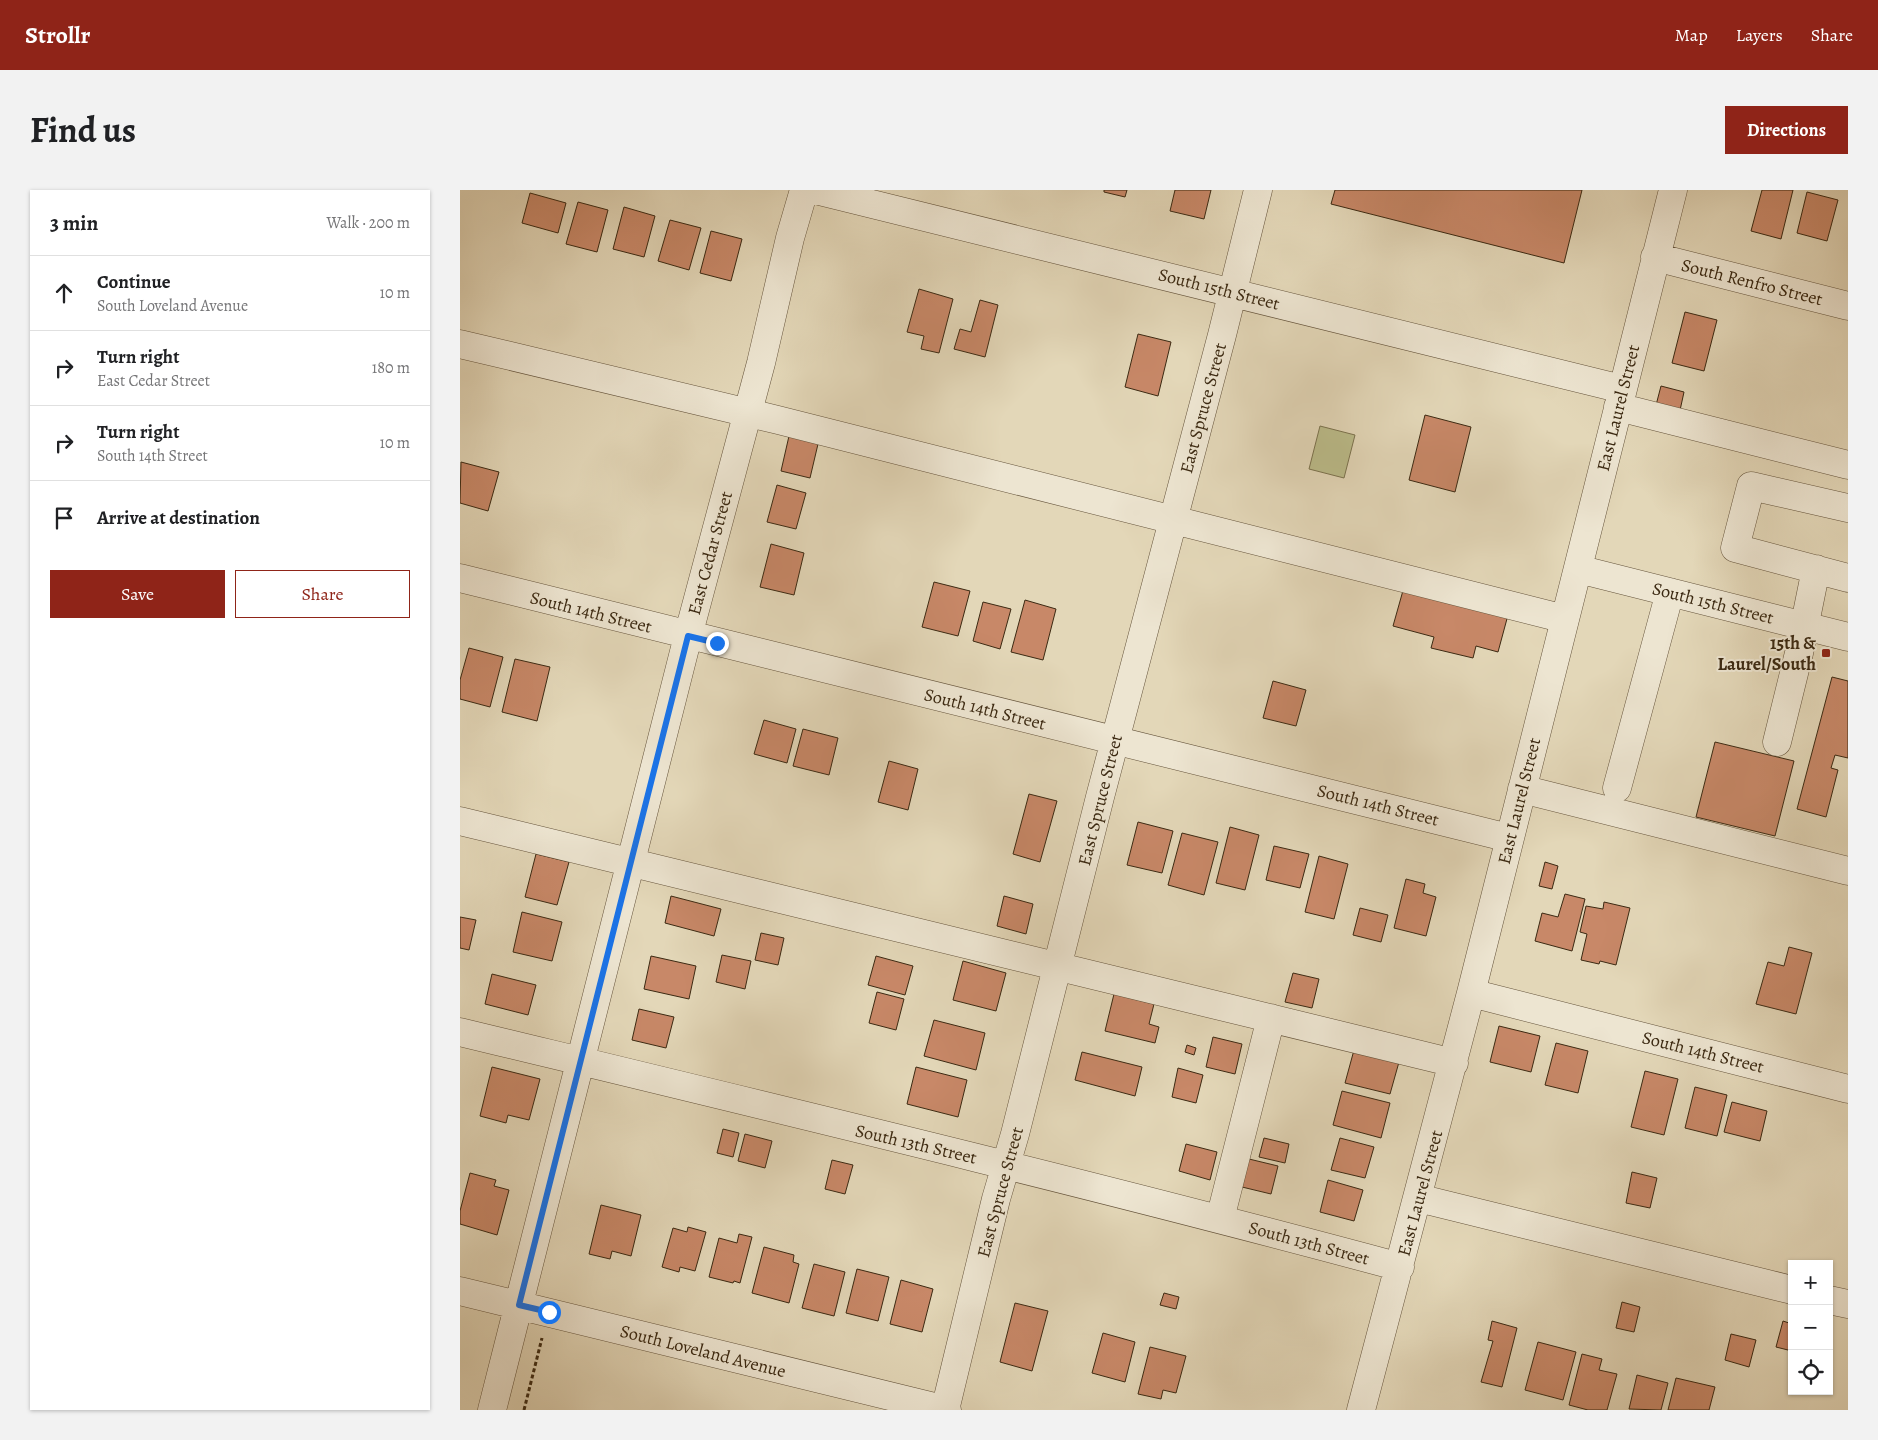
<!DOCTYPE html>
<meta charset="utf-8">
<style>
:root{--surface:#fff;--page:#f2f2f2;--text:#202124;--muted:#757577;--line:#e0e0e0;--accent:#8f2418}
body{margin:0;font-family:Alegreya,serif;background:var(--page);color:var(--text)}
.controls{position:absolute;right:15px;bottom:15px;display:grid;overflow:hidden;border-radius:0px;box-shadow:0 1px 4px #0004}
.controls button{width:45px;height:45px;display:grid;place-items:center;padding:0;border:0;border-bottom:1px solid var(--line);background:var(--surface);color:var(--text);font:25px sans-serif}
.stop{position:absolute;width:15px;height:15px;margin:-11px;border:4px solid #1a73e8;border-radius:50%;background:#fff}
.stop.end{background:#1a73e8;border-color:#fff;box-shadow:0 1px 5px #0008}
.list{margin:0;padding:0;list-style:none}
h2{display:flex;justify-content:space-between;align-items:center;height:65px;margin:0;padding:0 20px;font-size:21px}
h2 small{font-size:16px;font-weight:400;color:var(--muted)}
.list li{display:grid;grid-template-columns:32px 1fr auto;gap:15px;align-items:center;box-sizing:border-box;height:75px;padding:0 20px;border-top:1px solid var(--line)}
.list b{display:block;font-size:19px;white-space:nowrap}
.list p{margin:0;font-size:16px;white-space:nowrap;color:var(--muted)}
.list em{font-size:16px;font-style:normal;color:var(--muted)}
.actions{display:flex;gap:10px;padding:15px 20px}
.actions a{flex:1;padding:11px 0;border:1px solid var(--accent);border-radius:0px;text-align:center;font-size:18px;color:var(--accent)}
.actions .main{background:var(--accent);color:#fff}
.icon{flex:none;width:28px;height:28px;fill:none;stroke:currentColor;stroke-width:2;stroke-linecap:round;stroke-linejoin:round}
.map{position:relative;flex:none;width:1388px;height:1220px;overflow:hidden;border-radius:0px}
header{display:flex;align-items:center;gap:30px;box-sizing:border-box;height:70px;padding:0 25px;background:var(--accent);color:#fff}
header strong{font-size:24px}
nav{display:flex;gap:28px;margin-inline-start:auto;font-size:18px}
.intro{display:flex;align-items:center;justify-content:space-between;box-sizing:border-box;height:120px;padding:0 30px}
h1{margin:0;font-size:35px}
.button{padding:12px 22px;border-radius:0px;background:var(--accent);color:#fff;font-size:18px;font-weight:700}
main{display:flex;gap:30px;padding:0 30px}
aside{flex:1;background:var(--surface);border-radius:0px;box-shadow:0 1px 4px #0004}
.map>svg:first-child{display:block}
.green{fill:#bbbc8a;stroke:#7b724e}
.building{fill:#c88868;stroke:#3b2912}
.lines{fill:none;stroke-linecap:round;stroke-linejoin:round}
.minor-casing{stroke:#65543c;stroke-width:29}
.path{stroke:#3b2912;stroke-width:3;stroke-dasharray:4 2.5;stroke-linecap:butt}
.minor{stroke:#ede5d1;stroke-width:28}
.route{stroke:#1a73e8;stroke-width:6}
.poi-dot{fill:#8f2418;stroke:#ede5d1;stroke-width:2}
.labels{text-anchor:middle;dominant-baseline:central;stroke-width:4;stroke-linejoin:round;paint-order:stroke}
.street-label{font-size:18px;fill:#3b2912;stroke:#ede5d1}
.poi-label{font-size:18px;font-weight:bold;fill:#3b2912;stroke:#ede5d1;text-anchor:end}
</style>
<header>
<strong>Strollr</strong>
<nav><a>Map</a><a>Layers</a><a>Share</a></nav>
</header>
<div class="intro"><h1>Find us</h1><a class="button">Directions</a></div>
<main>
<aside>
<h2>3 min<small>Walk · 200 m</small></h2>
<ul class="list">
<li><svg class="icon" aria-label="ahead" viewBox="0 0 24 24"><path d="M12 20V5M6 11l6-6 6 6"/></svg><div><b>Continue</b><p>South Loveland Avenue</p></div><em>10 m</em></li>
<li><svg class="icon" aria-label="right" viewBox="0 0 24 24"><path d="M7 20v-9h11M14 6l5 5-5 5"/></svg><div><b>Turn right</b><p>East Cedar Street</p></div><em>180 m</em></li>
<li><svg class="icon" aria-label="right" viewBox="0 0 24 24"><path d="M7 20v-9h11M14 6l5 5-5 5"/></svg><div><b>Turn right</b><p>South 14th Street</p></div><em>10 m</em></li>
<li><svg class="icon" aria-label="arrive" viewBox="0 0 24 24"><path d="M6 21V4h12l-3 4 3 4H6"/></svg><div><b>Arrive at destination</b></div></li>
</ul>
<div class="actions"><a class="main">Save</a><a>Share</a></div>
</aside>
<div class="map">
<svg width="1388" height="1220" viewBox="0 0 1388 1220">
<rect width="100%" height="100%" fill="#e3d7b8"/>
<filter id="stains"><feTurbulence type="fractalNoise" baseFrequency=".004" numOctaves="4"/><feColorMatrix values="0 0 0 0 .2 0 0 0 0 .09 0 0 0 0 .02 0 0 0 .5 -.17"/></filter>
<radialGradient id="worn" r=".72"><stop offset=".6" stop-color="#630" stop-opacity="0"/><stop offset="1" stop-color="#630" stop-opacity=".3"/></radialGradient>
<!-- green -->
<path class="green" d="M860 236 895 245 884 288 849 279Z"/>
<!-- building -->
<path class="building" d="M644 0H667L665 7 644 2Z
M715 0H751L744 29 710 21Z
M875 0H1122L1104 73 871 14Z
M1302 0H1333L1321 49 1291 41Z
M1347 2 1378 10 1367 51 1337 43Z
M70 3 106 13 98 43 62 33Z
M118 12 148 20 137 62 106 54Z
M164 17 195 26 184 67 153 59Z
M210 30 241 38 229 80 198 71Z
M251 41 282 49 271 91 240 83Z
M459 99 493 109 479 163 461 159 464 146 447 142Z
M520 110 538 115 525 167 494 159 500 139 511 142Z
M1225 122 1257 130 1244 181 1212 173Z
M678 144 711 152 698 206 665 197Z
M1201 196 1224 202 1219 225 1195 219Z
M965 225 1011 237 995 302 949 290Z
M329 246 358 254 350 288 321 281Z
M1 272 39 282 28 321 0 313Z
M317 295 346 303 336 339 307 332Z
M311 354 344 363 334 405 300 397Z
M474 392 510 401 498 446 462 437Z
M944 397 1048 425 1038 462 1016 456 1013 468 971 458 974 447 933 436Z
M565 410 596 419 583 470 551 462Z
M523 412 551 419 540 459 513 451Z
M9 458 43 467 30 517 0 509V490Z
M55 469 90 477 77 531 42 522Z
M1372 487 1388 491V568L1375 565 1371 578 1378 580 1366 627 1337 619Z
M813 491 846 500 836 536 803 528Z
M304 530 336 539 327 573 294 564Z
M343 539 378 548 369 585 333 576Z
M1255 552 1334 571 1315 646 1236 627Z
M429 571 458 579 448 620 418 612Z
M569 604 597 611 580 672 553 664Z
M678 632 713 641 702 683 667 675Z
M770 637 799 645 785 700 756 693Z
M722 643 758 652 744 705 708 695Z
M814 656 849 664 840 698 806 690Z
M76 664 109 672 97 715 65 707Z
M859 666 888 674 874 729 845 722Z
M1085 672 1098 676 1092 699 1079 696Z
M946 689 965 694 963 703 976 707 966 746 934 738Z
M1105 704 1125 709 1112 761 1075 751 1082 723 1098 727Z
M211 706 261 719 254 746 205 733Z
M544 706 573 714 566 744 537 736Z
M1144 712 1170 718 1156 775 1140 771 1139 774 1121 770 1127 744 1120 742 1126 716 1143 719Z
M900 718 928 725 921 752 893 745Z
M62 722 102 732 92 771 53 762Z
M0 727 16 730 9 760 0 758Z
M301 743 324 748 318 775 295 770Z
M1329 757 1352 763 1336 824 1296 814 1308 772 1324 776Z
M262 765 291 771 285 799 256 792Z
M191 766 236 776 229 809 184 799Z
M416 766 453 776 445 805 408 795Z
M503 771 546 783 536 821 493 810Z
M833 783 859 789 852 818 825 812Z
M32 784 76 795 68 825 25 814Z
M417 802 444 809 436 840 409 833Z
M654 804 694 814 689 834 699 837 695 853 645 841Z
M179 819 214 827 206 858 172 850Z
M474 830 525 843 516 880 464 866Z
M1039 836 1080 846 1071 882 1030 872Z
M753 847 782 854 775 884 746 877Z
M1096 853 1128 861 1118 903 1085 895Z
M727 855 736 858 734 865 725 862Z
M894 860 939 872 930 904 885 893Z
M622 862 682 877 675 906 615 890Z
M32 877 80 889 69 930 48 925 46 933 20 926Z
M456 877 507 890 498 927 447 914Z
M718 878 743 885 736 913 712 907Z
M1185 881 1218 889 1204 945 1171 937Z
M1235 897 1267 905 1257 946 1225 938Z
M882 901 930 913 921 948 873 935Z
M1272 912 1307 921 1300 951 1264 942Z
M263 939 279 943 273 967 257 963Z
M285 944 312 951 305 978 278 971Z
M804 948 829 954 825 973 799 967Z
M880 948 914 957 905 988 871 980Z
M726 954 757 962 750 990 719 981Z
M789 969 818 976 811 1004 782 997Z
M372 970 393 975 385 1004 365 999Z
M1172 982 1197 988 1190 1018 1166 1013Z
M10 983 36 990 34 996 49 1000 37 1045 0 1034V1021Z
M868 990 903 1000 894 1031 860 1022Z
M141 1015 181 1025 171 1066 152 1061 150 1069 129 1064Z
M228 1037 246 1042 235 1081 220 1077 219 1082 202 1077 213 1038 227 1042Z
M279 1044 292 1047 280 1093 274 1091 273 1093 249 1087 259 1048 277 1053Z
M304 1057 334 1065 333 1072 339 1074 329 1113 292 1103Z
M354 1074 385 1082 374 1126 342 1118Z
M397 1079 429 1087 418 1131 386 1123Z
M441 1090 473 1099 462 1142 430 1134Z
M704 1103 719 1107 716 1119 700 1115Z
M1162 1112 1180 1117 1174 1142 1156 1138Z
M555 1113 588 1121 572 1181 540 1172Z
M1032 1131 1057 1138 1042 1197 1021 1192 1033 1151 1028 1150Z
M1323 1131 1332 1134V1161L1316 1157Z
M643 1143 675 1152 665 1192 632 1183Z
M1271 1144 1296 1150 1289 1177 1265 1170Z
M1078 1152 1116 1162 1103 1210 1065 1200Z
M690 1157 726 1166 716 1203 703 1200 701 1209 678 1204Z
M1122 1164 1142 1169 1139 1180 1157 1184 1147 1220H1128L1109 1215Z
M1177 1185 1208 1193 1201 1220 1169 1219Z
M1216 1188 1255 1197 1249 1220H1208Z"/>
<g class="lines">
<!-- minor casing -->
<g class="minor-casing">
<path id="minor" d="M355 0 1162 199
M1195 67 1388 116
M0 154 318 230 1105 429
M1158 217 1388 275
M1388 318 1291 296 1275 358 1388 388
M1118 379 1388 447
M0 388 1049 648
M1317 552 1339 463 1356 379
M1157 598 1210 402
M1062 599 1388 681
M0 631 994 873
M1011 803 1388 899
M0 842C314 918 628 993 940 1077
M958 1008 1332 1100
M760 1029 811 828
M0 1101 487 1220
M1369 1110 1388 1114
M32 1220 228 446 301 173 330 48 344 0
M485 1220 536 1009 555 944 640 607 762 145 798 0
M901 1220 1011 803 1213 0"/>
</g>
<!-- path -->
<path class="path" d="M64 1220 82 1148"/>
<!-- minor -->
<use href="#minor" class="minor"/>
</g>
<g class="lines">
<!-- route -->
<path class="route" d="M89 1122 59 1115 228 446 257 453"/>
</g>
<!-- markers -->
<rect class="poi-dot" x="1361" y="458" width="10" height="10" rx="2.5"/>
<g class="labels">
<!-- street labels -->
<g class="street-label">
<text transform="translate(1292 92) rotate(14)">South Renfro Street</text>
<text transform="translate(759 99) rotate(14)">South 15th Street</text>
<text transform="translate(743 218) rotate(-75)">East Spruce Street</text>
<text transform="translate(1158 218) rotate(-76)">East Laurel Street</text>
<text transform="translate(250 363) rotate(-75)">East Cedar Street</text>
<text transform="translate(1253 413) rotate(14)">South 15th Street</text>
<text transform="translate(131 422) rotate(14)">South 14th Street</text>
<text transform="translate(525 519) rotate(14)">South 14th Street</text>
<text transform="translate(640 610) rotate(-76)">East Spruce Street</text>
<text transform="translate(1059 611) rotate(-76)">East Laurel Street</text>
<text transform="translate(918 615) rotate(14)">South 14th Street</text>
<text transform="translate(1243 862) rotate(14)">South 14th Street</text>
<text transform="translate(456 954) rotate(13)">South 13th Street</text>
<text transform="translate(540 1002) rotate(-75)">East Spruce Street</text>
<text transform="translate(960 1003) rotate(-75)">East Laurel Street</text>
<text transform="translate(849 1053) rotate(15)">South 13th Street</text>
<text transform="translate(243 1161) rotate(14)">South Loveland Avenue</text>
</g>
<!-- poi labels -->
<g class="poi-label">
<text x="1356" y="453">15th &amp;<tspan x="1356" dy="21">Laurel/South</tspan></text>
</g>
</g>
<rect width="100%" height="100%" filter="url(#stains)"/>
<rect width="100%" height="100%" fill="url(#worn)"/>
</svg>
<div class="controls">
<button>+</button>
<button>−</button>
<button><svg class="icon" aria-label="locate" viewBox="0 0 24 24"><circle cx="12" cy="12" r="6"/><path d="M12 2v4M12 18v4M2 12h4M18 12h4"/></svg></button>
</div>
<div class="stop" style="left:89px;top:1122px"></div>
<div class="stop end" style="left:257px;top:453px"></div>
</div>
</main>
